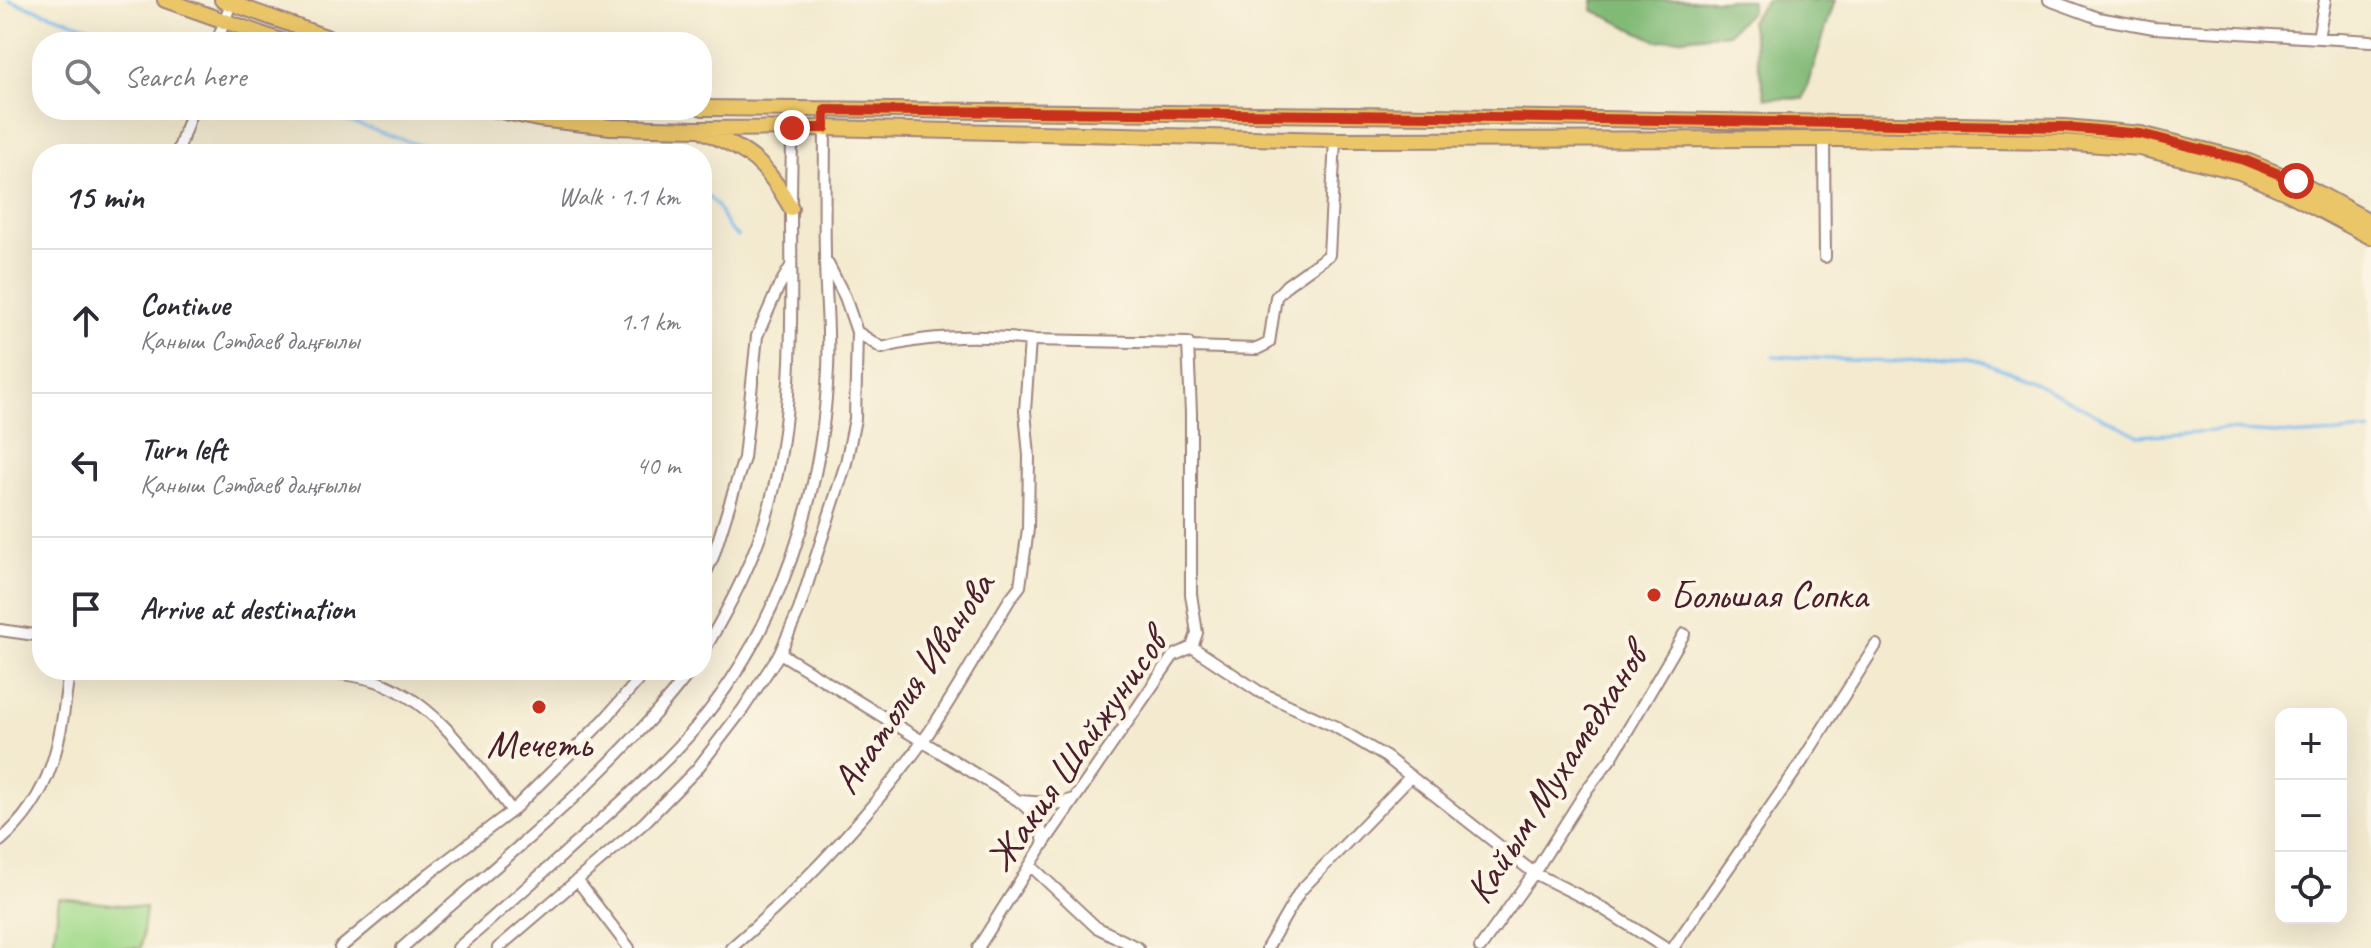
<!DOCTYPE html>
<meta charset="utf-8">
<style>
:root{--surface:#fff;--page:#f2f2f3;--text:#2b2b33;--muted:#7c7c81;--line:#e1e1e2}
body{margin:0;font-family:Caveat,sans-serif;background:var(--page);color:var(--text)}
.controls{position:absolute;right:24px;bottom:24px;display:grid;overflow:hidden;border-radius:16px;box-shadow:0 8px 32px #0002}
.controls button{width:72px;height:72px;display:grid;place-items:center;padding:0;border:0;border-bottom:2px solid var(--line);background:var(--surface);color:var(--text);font:40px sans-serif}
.stop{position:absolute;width:24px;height:24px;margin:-18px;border:6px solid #c8321e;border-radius:50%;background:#fff}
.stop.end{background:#c8321e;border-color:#fff;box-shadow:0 2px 8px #0008}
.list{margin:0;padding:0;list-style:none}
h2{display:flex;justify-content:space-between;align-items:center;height:104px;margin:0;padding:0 32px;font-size:34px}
h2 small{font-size:26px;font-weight:400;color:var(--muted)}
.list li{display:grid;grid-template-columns:52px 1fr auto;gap:24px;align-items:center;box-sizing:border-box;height:144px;padding:0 32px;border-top:2px solid var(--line)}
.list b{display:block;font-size:30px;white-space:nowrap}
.list p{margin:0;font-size:26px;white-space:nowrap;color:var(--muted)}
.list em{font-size:26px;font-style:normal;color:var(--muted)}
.icon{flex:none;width:44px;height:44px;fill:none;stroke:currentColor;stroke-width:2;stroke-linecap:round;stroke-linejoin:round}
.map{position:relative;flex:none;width:2371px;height:948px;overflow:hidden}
.search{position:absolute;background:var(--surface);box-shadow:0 8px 32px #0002;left:32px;top:32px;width:680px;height:88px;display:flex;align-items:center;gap:20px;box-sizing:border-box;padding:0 28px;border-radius:32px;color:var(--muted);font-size:30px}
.panel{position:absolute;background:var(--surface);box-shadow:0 8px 32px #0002;left:32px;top:144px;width:680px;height:536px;border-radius:32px}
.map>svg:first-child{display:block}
.green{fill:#a2da8b;stroke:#767c5b;stroke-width:2}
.forest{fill:#81ba77;stroke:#666c51;stroke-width:2}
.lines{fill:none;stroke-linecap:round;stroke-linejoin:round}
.stream{stroke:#7dbbf0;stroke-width:3}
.minor-casing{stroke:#9e847d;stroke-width:14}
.major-casing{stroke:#9e847d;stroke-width:18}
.minor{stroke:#fff;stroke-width:10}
.major{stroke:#ebc669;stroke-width:14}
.route{stroke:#c8321e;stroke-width:10}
.poi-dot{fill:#c8321e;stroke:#fcf5e5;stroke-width:3}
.labels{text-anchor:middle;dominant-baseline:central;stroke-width:8;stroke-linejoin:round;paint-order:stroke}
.poi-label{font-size:40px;fill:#4a1f2b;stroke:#fcf5e5;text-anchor:start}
.street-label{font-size:40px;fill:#4a1f2b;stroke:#fcf5e5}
</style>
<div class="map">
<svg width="2371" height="948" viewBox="0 0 2371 948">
<rect width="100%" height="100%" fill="#fcf5e5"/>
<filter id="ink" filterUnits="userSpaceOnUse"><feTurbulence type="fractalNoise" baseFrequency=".0125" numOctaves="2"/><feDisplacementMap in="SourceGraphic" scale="16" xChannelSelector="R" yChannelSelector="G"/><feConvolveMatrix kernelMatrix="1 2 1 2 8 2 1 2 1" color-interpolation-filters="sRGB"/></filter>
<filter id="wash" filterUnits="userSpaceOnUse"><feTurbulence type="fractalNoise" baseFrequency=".006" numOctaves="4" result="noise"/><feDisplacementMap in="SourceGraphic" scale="32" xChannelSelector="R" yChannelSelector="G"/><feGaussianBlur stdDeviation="1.8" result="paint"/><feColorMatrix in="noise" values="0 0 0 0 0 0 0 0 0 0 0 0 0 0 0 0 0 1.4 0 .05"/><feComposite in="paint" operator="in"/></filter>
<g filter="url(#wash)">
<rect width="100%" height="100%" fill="#f3eacf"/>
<!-- green -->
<path class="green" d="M59 898 146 908 141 948H53Z"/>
<!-- forest -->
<path class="forest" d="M1593 0H1751V11L1728 33 1657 41 1592 10Z
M1767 0H1835L1803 99 1765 98 1750 21Z"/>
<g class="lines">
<!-- stream -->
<path class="stream" d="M8 0 134 42
M314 110 446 154
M702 193C726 206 720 227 738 236
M1773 356 1888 362 1968 356 2028 379 2139 436 2227 430 2304 435 2371 431"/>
</g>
</g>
<g filter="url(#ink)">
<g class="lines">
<!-- minor casing -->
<g class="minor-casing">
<path id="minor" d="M2049 0 2098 18 2154 28 2371 41
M2318 38 2325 0
M217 42 231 3
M1824 139 1825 257
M177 154 192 110
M1190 347 1257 349 1269 343 1276 297 1287 285 1329 255 1335 140
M702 581 713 557 744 458 757 336 778 288 791 266
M0 630 42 636
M1192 647 1258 691 1334 726 1386 757 1534 873 1594 903 1665 948
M780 653 1019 801C1035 814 1041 823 1044 843
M702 654C730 606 756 557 770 504 796 406 791 307 791 207 791 174 792 142 793 109
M315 670C335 673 357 675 376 681 437 702 474 762 512 811
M1021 801 1056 804 1074 799
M0 841C55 794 61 737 69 670
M1031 866 1096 927 1138 948
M577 880 629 948
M340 948 430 873 512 811 604 720 647 670
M402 948C501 860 611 776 691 670
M458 948C505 907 552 865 598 823 632 792 667 762 697 726 780 626 822 498 828 369 830 331 825 293 825 255 824 206 825 158 825 110
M498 948 644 823 697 769 743 709 780 653 799 610 846 463 855 419 857 332 845 297 828 264
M731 948C803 886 867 818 923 741 955 696 981 646 1010 599L1020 586 1028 529 1029 456 1025 411 1030 340C982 335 928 335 882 348L857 332
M978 948 1044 843 1173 656 1192 647 1197 633 1191 594V413L1188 343 1030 340
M1267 948 1300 891 1411 776
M1480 948 1534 873 1588 788 1612 757 1684 634
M1673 948 1801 763 1876 645"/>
</g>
<!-- major casing -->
<g class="major-casing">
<path id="major" d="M165 0 284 42
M222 0 340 42
M702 108 1435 116 2065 127 2141 134 2244 160 2296 181 2371 222
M496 110 538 119 611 127 697 129 825 128 1335 140 1836 139 2061 142 2140 148 2240 172 2290 194 2371 237
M705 132C752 153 765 162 791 208"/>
</g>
<!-- minor -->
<use href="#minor" class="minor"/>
<!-- major -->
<use href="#major" class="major"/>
</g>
</g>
<g class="lines" filter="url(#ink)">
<!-- route -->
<path class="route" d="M792 128H825V110L1435 116 2065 127 2141 134 2244 160 2296 181"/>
</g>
<!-- markers -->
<g class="poi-dot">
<circle cx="1654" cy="595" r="8"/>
<circle cx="539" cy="707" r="8"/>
</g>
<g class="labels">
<!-- poi labels -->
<g class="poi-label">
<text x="1670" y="595">Большая Сопка</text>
<text x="539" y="744" text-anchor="middle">Мечеть</text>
</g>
<!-- street labels -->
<g class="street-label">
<text transform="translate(913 683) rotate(-56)">Анатолия Иванова</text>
<text transform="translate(1076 751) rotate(-55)">Жакия Шайжунисов</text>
<text transform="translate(1556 774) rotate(-57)">Кайым Мухамедханов</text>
</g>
</g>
</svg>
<div class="controls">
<button>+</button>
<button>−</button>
<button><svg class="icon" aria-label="locate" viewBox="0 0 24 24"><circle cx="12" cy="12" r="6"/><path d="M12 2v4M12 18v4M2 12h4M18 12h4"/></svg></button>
</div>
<div class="stop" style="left:2296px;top:181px"></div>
<div class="stop end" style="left:792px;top:128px"></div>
<div class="search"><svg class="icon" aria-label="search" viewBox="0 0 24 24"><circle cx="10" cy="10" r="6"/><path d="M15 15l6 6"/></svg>Search here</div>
<section class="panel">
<h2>15 min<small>Walk · 1.1 km</small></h2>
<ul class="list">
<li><svg class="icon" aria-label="ahead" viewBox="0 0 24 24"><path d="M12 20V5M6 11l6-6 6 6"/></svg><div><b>Continue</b><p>Қаныш Сәтбаев даңғылы</p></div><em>1.1 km</em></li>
<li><svg class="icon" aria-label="left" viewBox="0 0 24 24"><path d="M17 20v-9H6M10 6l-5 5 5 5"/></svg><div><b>Turn left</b><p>Қаныш Сәтбаев даңғылы</p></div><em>40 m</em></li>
<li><svg class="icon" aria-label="arrive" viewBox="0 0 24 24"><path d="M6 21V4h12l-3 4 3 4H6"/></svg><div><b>Arrive at destination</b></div></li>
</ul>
</section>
</div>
